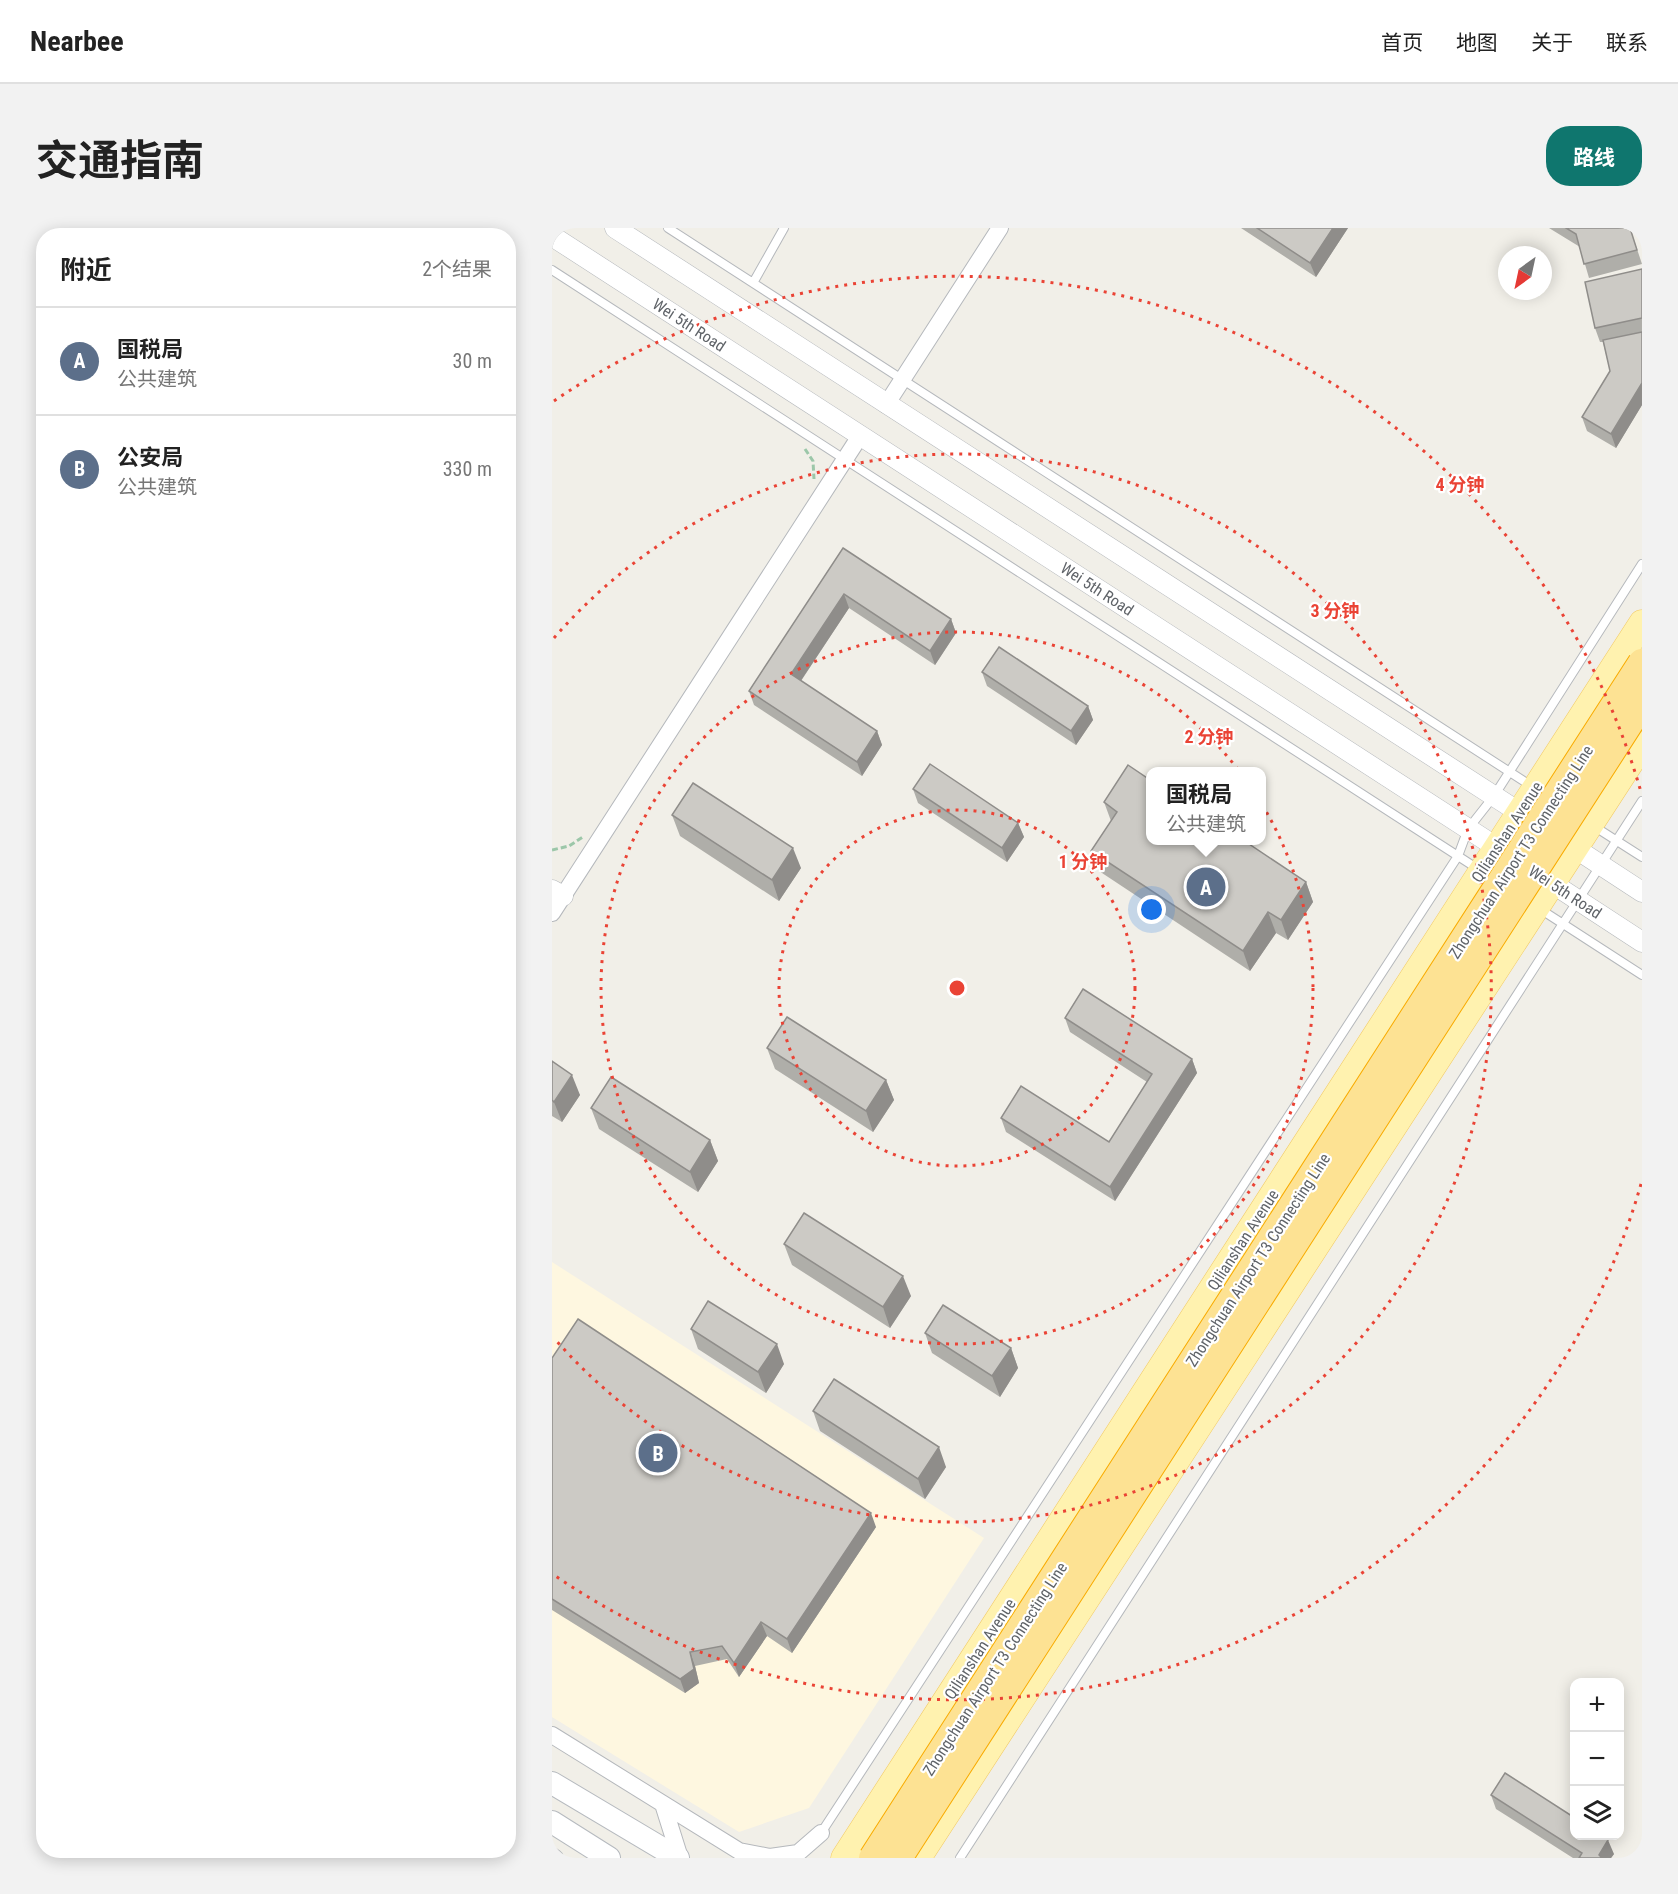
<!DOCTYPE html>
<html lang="zh">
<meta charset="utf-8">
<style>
:root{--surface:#fff;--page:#f2f2f2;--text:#222;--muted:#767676;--line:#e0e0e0;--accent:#0f766e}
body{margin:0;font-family:"Roboto Condensed","Noto Sans SC",sans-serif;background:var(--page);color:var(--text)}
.controls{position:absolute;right:18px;bottom:18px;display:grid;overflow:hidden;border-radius:12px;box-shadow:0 3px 15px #0003}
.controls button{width:54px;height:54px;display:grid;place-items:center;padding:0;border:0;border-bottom:2px solid var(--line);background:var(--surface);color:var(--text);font:30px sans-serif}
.compass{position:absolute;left:946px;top:18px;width:54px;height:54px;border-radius:50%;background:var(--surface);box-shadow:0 3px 15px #0003;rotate:213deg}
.you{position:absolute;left:600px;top:682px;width:21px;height:21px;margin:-15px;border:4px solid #fff;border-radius:50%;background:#1a73e8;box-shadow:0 0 0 9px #1a73e833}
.badge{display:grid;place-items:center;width:39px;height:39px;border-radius:50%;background:var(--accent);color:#fff;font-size:20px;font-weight:700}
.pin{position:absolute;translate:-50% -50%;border:3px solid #fff;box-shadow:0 2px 6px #0006}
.popup{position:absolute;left:594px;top:539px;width:120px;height:78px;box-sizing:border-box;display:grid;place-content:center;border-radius:12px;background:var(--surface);filter:drop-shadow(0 2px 4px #0005);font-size:20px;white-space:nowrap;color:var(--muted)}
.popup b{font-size:22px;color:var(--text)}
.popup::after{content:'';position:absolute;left:50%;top:100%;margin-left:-12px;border:12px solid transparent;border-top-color:var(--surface)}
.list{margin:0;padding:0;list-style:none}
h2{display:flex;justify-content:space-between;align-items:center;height:78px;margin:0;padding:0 24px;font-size:26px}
h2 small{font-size:20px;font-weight:400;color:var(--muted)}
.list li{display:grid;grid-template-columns:39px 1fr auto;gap:18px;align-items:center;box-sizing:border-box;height:108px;padding:0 24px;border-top:2px solid var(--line)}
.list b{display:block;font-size:22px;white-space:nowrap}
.list p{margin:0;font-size:20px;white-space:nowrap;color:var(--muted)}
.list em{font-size:20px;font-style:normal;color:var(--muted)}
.icon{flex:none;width:33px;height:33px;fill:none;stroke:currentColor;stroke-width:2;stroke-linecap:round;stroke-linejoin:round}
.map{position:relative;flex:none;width:1090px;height:1630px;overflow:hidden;border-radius:24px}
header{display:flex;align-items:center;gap:36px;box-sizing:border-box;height:84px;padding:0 30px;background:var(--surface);border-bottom:2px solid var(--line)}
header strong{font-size:28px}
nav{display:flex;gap:33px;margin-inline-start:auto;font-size:21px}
.intro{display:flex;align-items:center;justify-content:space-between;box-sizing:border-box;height:144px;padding:0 36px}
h1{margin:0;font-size:42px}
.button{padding:15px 27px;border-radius:24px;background:var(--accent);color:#fff;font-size:21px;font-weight:700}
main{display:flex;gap:36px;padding:0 36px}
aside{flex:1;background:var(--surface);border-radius:24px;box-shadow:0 3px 15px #0003}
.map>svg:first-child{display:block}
.commercial{fill:#fef7e0}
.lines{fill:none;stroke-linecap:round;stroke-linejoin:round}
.service-casing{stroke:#b5b8bc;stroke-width:10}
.minor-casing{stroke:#b5b8bc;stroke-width:18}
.tertiary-casing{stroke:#b5b8bc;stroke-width:21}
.secondary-casing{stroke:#b6babf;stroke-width:24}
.primary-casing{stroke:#f2c960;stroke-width:27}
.path{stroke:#9cc7a9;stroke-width:3;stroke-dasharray:6 3;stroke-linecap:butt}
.service{stroke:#fff;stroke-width:8}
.minor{stroke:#fff;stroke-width:16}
.tertiary{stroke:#fff;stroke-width:20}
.secondary{stroke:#fff;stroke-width:22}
.primary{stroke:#fff2af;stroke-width:26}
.motorway-bridge-casing{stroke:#f9ab00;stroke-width:30;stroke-linecap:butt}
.motorway-bridge{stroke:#fde293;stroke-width:28}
.wall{fill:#afaea9}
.shaded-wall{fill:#8f8d8a}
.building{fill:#cccac5;stroke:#8f8d8a;stroke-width:1.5}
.ring{fill:none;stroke:#ea4335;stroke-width:3;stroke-dasharray:3 6}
.labels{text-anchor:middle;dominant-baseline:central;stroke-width:4.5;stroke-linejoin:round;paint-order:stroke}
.street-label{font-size:16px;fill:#5f6368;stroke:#fff}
.centre{fill:#ea4335;stroke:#fff;stroke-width:3}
.ring-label{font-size:18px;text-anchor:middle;font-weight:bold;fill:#ea4335;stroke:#fff;stroke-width:4.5;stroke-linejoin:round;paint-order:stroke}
</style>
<header>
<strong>Nearbee</strong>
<nav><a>首页</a><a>地图</a><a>关于</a><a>联系</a></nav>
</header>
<div class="intro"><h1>交通指南</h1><a class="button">路线</a></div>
<main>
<aside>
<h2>附近<small>2个结果</small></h2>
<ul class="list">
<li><span class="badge" style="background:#5c6f8a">A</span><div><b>国税局</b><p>公共建筑</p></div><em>30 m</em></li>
<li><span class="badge" style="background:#5c6f8a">B</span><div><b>公安局</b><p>公共建筑</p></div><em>330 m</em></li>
</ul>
</aside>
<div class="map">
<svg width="1090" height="1630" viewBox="0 0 1090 1630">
<rect width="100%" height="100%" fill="#f1efe8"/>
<!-- commercial -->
<path class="commercial" d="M0 1034 432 1310 257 1580 187 1604 0 1489Z"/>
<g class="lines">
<!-- service casing -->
<g class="service-casing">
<path id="service" d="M116 0 981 559
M0 42 926 641
M201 55 232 0
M1040 597 1090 629
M988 681 1090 747
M269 1605 906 628 916 601 942 568 1090 336
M408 1630 1090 573"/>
</g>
<!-- minor casing -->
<g class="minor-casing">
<path id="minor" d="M334 177 448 0
M0 685 308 208
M0 1507 187 1623 218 1629 246 1625 269 1605
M111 1576 128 1630
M0 1628 3 1630"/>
</g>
<!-- tertiary casing -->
<g class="tertiary-casing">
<path id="tertiary" d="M63 0 979 592
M0 8 955 626
M1012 613 1090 664
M989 648 1090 714
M0 662 11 668"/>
</g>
<!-- secondary casing -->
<g class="secondary-casing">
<path id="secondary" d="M0 1555 126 1630
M0 1594 57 1630"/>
</g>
<!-- primary casing -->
<g class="primary-casing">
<path id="primary" d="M292 1630 1090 395
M366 1630 1090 517"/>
</g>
<!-- path -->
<path class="path" d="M253 221 261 233 262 251
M0 622 17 618 31 609"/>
<!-- service -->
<use href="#service" class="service"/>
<!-- minor -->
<use href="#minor" class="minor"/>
<!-- tertiary -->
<use href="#tertiary" class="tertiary"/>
<!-- secondary -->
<use href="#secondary" class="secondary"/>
<!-- primary -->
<use href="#primary" class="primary"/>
<!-- motorway-bridge casing -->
<g class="motorway-bridge-casing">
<path id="motorway-bridge" d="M321 1630 1090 435
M346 1630 1090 475"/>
</g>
<!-- motorway-bridge -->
<use href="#motorway-bridge" class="motorway-bridge"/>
</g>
<!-- wall -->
<path class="wall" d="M689 0H796L764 49Z
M997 0H1078L1090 36 1037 50 1028 19Z
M1090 41V177L1064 220 1035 203 1030 189 1058 143 1051 114H1048L1043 100Z
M291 320 399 391 404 405 383 437 297 380 249 453 325 503 330 517 310 548 202 477 197 463Z
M430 444 536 478 541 492 524 517 435 458Z
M361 561 466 595 472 609 455 634 366 575Z
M552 574 754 654 761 674 736 712 724 705 698 743 547 643 539 623 559 593Z
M120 587 249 640 227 673 128 608Z
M513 790 640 831 645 845 563 973 454 904 449 890 557 914 595 854 518 804Z
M215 820 334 852 342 872 321 904 223 841Z
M0 833 28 867 10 894 0 888Z
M39 880 158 912 166 933 146 964 47 901Z
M232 1016 359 1068 338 1100 240 1037Z
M139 1101 232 1136 214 1165 146 1121Z
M373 1105 459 1120 466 1140 448 1169 380 1125Z
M0 1130 324 1299 240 1425 215 1408 187 1449 175 1431 143 1438 147 1455 133 1465 0 1382Z
M261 1183 394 1239 373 1271 268 1203Z
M939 1567 1062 1626 1059 1630H1021L944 1581Z"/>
<!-- shaded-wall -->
<path class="shaded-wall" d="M781 0H796L764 49 758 35Z
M1090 155V177L1064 220 1059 206Z
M292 366 297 380 244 460 239 446Z
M399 391 404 405 383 437 378 423Z
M536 478 541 492 524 517 519 503Z
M325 503 330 517 310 548 305 534Z
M466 595 472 609 455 634 450 620Z
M241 620 249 640 227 673 220 652Z
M754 654 761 674 736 712 729 692Z
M716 684 724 705 698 743 691 723Z
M640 831 645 845 563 973 558 959Z
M20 847 28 867 10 894 2 874Z
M334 852 342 872 321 904 314 883Z
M158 912 166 933 146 964 138 944Z
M351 1048 359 1068 338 1100 331 1079Z
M225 1116 232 1136 214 1165 206 1144Z
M459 1120 466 1140 448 1169 440 1148Z
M387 1219 394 1239 373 1271 366 1251Z
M319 1285 324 1299 240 1425 235 1411Z
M209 1394 215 1408 187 1449 182 1435Z
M138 1424 143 1438 147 1455 133 1465 128 1451Z
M1056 1612 1062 1626 1059 1630H1048L1047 1627Z"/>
<!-- building -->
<path class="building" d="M705 0H781L758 35Z
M1014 0H1078L1085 22 1032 36 1024 6Z
M1090 41V90L1043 100 1033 54Z
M1090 104V155L1059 206 1030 189 1058 143 1051 112Z
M291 320 399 391 378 423 292 366 239 446 325 503 305 534 197 463Z
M447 419 536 478 519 503 430 444Z
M378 536 466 595 450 620 361 561Z
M576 537 598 552V612H691L754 654 729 692 716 684 691 723 539 623 565 584 552 574Z
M141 555 241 620 220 652 120 587Z
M531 761 640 831 558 959 449 890 469 858 557 914 600 846 513 790Z
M235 789 334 852 314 883 215 820Z
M0 833 20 847 2 874 0 872Z
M59 849 158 912 138 944 39 880Z
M252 985 351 1048 331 1079 232 1016Z
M156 1073 225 1116 206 1144 139 1101Z
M391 1077 459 1120 440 1148 373 1105Z
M26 1091 319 1285 235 1411 209 1394 182 1435 170 1418 138 1424 142 1441 128 1451 0 1371V1130Z
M282 1151 387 1219 366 1251 261 1183Z
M953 1545 1023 1590V1608H1050L1056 1612 1047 1627 1050 1630H1027L1030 1625 939 1567Z"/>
<!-- distance rings -->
<g class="ring">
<circle cx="405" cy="760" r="178"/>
<circle cx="405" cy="760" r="356"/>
<path d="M2 410A534 534 0 1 1 2 1110"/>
<path d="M1089 956A712 712 0 0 1 2 1347M2 173A712 712 0 0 1 1089 564"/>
</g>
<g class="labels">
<!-- street labels -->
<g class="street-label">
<text transform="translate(137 97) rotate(33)">Wei 5th Road</text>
<text transform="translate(545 361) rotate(33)">Wei 5th Road</text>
<text transform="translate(955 604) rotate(-57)">Qilianshan Avenue</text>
<text transform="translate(969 624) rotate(-57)">Zhongchuan Airport T3 Connecting Line</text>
<text transform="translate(1013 664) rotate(33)">Wei 5th Road</text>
<text transform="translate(691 1012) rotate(-57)">Qilianshan Avenue</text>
<text transform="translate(706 1032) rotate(-57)">Zhongchuan Airport T3 Connecting Line</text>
<text transform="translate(428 1421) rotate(-57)">Qilianshan Avenue</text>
<text transform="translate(443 1441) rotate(-57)">Zhongchuan Airport T3 Connecting Line</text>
</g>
</g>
<circle cx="405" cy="760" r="9" class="centre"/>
<g class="ring-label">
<text x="908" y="263">4 分钟</text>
<text x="783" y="389">3 分钟</text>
<text x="657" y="515">2 分钟</text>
<text x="531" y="640">1 分钟</text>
</g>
</svg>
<div class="controls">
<button>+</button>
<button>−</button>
<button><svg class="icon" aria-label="layers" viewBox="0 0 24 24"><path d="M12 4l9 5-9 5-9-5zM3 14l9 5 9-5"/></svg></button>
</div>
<svg class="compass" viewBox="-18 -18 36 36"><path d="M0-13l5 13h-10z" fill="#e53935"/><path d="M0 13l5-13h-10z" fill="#767676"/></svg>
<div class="you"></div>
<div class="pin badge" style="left:654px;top:659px;background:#5c6f8a">A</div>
<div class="popup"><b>国税局</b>公共建筑</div>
<div class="pin badge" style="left:106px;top:1225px;background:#5c6f8a">B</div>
</div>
</main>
